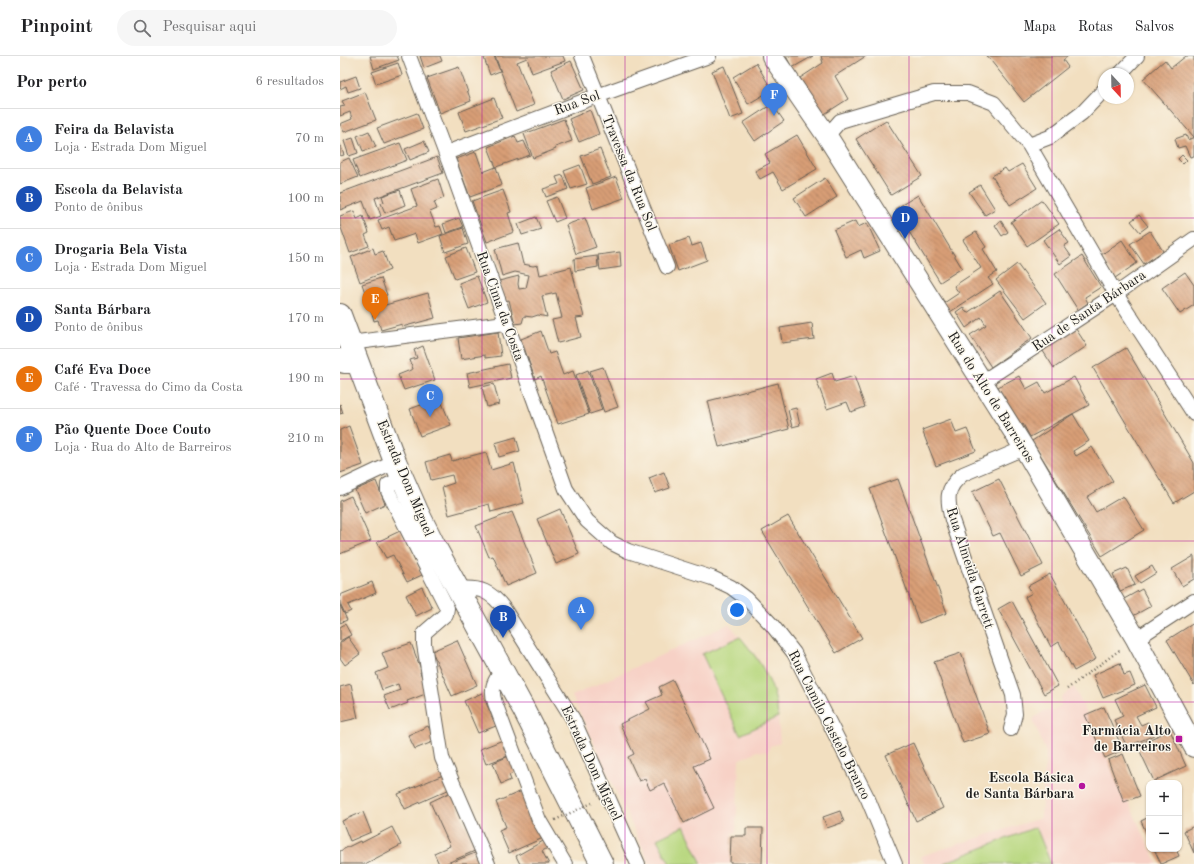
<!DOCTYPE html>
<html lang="pt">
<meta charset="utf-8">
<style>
:root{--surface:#fff;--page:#f6f6f6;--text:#202124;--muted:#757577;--line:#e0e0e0;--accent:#0b8043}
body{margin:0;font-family:"Old Standard TT",serif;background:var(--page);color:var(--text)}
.controls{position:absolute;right:12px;bottom:12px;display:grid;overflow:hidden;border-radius:8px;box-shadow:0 1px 3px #0004}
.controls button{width:36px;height:36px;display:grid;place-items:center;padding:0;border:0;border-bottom:1px solid var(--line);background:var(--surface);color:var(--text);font:20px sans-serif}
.compass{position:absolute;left:758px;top:12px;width:36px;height:36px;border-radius:50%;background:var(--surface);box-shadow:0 1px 3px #0004;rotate:158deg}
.you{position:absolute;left:397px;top:554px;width:14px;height:14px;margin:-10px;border:3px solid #fff;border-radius:50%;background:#1a73e8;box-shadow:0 0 0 6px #1a73e833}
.badge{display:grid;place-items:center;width:26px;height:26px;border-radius:50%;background:var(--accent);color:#fff;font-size:13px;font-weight:700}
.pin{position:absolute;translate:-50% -33px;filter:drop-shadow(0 1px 2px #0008)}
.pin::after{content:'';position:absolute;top:21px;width:14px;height:12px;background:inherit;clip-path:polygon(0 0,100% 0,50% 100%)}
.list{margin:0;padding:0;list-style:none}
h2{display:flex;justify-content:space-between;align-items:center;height:52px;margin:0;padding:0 16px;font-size:17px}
h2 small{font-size:13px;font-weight:400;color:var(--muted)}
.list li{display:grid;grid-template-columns:26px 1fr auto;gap:12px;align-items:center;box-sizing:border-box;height:60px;padding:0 16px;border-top:1px solid var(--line)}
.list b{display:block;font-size:15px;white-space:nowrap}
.list p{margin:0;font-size:13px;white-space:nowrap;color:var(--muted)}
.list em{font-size:13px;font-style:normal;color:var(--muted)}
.icon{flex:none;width:22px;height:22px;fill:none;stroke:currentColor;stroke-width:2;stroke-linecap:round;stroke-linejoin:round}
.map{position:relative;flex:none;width:854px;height:808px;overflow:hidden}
header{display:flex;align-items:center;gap:24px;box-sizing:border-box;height:56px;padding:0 20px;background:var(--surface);border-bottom:1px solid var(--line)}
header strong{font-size:19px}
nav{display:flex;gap:22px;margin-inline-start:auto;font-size:14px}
.search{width:280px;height:36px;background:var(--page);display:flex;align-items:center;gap:10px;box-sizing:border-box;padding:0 14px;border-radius:22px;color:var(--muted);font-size:15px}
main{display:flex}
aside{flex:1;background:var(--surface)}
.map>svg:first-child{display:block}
.built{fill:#f7d1c6}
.park{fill:#b7d77e;stroke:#6a7a4d}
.building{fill:url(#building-back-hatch)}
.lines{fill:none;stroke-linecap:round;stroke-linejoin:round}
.street-casing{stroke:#676055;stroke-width:16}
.secondary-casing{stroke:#676055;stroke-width:22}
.primary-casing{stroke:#676055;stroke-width:24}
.path{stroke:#676055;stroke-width:2.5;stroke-dasharray:1 3;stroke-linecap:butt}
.street{stroke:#fff;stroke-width:14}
.secondary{stroke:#fff;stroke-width:20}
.primary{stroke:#fff;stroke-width:22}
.path-bridge{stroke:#676055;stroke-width:2.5;stroke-dasharray:1 3;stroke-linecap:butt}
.grid{fill:none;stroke:#b5179e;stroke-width:1;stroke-opacity:0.55}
.poi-dot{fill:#b5179e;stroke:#fbf7ec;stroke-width:1.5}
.labels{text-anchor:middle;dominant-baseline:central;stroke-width:3;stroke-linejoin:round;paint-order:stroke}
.street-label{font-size:14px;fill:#1c1c1c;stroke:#fbf7ec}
.poi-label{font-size:14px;font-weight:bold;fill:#1c1c1c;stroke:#fbf7ec;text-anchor:end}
</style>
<header>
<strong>Pinpoint</strong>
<div class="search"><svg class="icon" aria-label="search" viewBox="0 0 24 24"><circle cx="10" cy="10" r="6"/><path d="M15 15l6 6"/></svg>Pesquisar aqui</div>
<nav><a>Mapa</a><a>Rotas</a><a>Salvos</a></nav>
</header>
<main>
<aside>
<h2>Por perto<small>6 resultados</small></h2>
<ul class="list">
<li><span class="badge" style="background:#3f7fe0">A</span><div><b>Feira da Belavista</b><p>Loja · Estrada Dom Miguel</p></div><em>70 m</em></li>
<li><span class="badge" style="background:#1a4fb4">B</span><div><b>Escola da Belavista</b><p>Ponto de ônibus</p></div><em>100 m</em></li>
<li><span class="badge" style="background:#3f7fe0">C</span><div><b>Drogaria Bela Vista</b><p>Loja · Estrada Dom Miguel</p></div><em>150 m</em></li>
<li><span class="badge" style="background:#1a4fb4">D</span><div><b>Santa Bárbara</b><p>Ponto de ônibus</p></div><em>170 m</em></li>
<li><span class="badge" style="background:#e8710a">E</span><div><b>Café Eva Doce</b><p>Café · Travessa do Cimo da Costa</p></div><em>190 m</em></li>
<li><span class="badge" style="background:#3f7fe0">F</span><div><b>Pão Quente Doce Couto</b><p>Loja · Rua do Alto de Barreiros</p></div><em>210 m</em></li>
</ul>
</aside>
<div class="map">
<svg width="854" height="808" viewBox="0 0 854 808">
<defs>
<pattern id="building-back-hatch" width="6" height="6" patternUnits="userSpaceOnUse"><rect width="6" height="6" fill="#d89e76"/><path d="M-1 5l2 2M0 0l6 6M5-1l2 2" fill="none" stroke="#ae8060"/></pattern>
</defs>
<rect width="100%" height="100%" fill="#fbf7ec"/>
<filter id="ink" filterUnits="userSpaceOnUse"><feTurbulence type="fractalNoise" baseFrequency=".025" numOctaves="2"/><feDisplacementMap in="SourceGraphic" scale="8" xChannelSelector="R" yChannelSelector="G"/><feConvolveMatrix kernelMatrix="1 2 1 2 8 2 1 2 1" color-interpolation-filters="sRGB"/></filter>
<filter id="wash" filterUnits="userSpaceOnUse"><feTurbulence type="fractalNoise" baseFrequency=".012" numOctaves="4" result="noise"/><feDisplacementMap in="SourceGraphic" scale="16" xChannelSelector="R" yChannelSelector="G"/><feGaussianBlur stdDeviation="0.9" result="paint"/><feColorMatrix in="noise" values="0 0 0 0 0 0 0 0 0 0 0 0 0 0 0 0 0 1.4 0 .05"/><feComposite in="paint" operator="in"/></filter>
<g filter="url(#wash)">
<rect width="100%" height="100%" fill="#f2dfc0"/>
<!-- built -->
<path class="built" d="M389 568 419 604 429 623 437 648 440 687 430 690 428 696 417 695 399 704 396 776 392 777 390 808H310L232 640Z
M734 631 809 790V793H811L818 808H584L581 800 701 762 706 697 693 663 705 654 712 656 721 649V641Z"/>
<!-- park -->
<path class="park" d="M400 581C421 606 435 627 438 661L400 679 362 598Z
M344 770 362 808H330L317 783Z
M696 771 711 808H604V807Z"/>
<g id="blocks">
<!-- building -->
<path class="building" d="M30 0H57L59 4 34 13Z
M80 0H100L102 5 84 12Z
M149 0H154L160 15 150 19 144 2Z
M155 0H223L225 5 192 17 187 2 177 6 194 49 176 56Z
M446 0H473L452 12Z
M481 0H526L495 20 508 43 483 59 460 22 483 7Z
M647 0H728L723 4 728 11 684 46Z
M846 0H854V100L850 101 845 90 838 92 835 83 846 79 848 84 854 81 803 23 825 4 831 12Z
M231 5 244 34 223 43 211 14Z
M58 7 62 19 36 28 32 16Z
M416 7 432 34 408 48 393 21Z
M384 10 403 58 390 63 372 15Z
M119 11 131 45 100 57 87 22Z
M16 20 20 32 8 36 6 30 0 33V26Z
M25 36 36 64 4 76 0 68 12 63 10 56 0 60V51L5 50 2 45Z
M154 42 162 62 126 75 119 56Z
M432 48 444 65 415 85 403 67Z
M250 54 259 78 239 86 229 63Z
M77 57 83 73 44 88 37 72Z
M224 63 232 85 215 91 216 93 193 102 184 78Z
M546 64 582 120 551 139 516 83Z
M29 75 36 91 23 95 17 80Z
M457 79 477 113 443 133 433 116 420 123 415 115 430 107 425 98Z
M175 80 178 87 184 85 190 99 156 111 148 91Z
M13 82 18 97 9 100 4 85Z
M84 85 89 96 70 104 65 93Z
M60 87 67 104 20 122 13 104Z
M0 88 4 99 0 100Z
M260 93 271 121 252 128 241 100Z
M136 96 143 116 156 111 162 129 130 141 116 103Z
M842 99 847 104 843 108 838 103Z
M97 101 103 117 35 142 41 160 30 164 23 145 0 154V137Z
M9 102 18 121 0 128V106Z
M682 108 697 132 670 149 652 120 665 112 668 116Z
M240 109 247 128 231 133 224 115Z
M223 119 228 133 206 141 203 133 219 128 216 121Z
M276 121 284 142 253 153 246 132Z
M485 122 497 141 466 161 454 142Z
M98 123 104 142 94 146 97 153 90 156 96 171 100 170 103 178 78 187 75 178 54 185 49 171 42 174 38 164 77 150 71 133Z
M640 129 655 153 645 159 629 136Z
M60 134 65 149 45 157 41 147 44 146 42 140Z
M163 134 171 156 168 157 174 176 147 186 132 145Z
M578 139 622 212 600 226 555 153Z
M217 141 225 162 215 166 206 145Z
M702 144 719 168 687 190 671 166Z
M14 155 17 163 23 160 29 177 25 179 29 190 10 197 0 169V160Z
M799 159 808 170 800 176 791 165Z
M196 161 201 173 182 179 178 168Z
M119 162 123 171 106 177 103 168Z
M245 162 256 191 236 198 226 169Z
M515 165 518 171 527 167 540 195 524 202 521 194 506 201 494 174Z
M661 165 668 176 662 180 655 169Z
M123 172 128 188 105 196 100 180Z
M719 173 729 187 724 190 731 200 720 208 703 184Z
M810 175 823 195 804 208 790 188Z
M636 176 646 191 643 193 657 216 648 222 653 228 610 256 604 247 619 237 614 230 641 212 623 184Z
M349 182 352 190 361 187 367 204 338 215 329 189Z
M782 184 797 207 775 222 761 199Z
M178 187 183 208 193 210 198 209 200 219 231 211 244 261 236 262 241 281 218 287 212 264 222 262 216 237 202 240 207 261 198 259 192 261 184 260 182 267 175 268 169 244 164 245 159 225 179 220 178 228 179 233 186 232 189 219 175 216 162 220 155 193Z
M33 192 35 198 43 195 50 214 20 226 11 201Z
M126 192 135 216 115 223 106 200Z
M280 196 281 211 260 214 258 199Z
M257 200 258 211 235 215 234 203Z
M742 200 761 231 745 241 748 247 738 254 715 218Z
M677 208 706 247 685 262 656 224Z
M845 216 854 229V249L840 258 822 232Z
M137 220 147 246 129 253 119 227Z
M41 222 47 239 28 245 22 228Z
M660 235 692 282 651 311 630 279 646 269 641 261 626 272 616 256 623 251 627 257Z
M88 237 95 262 62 271V268L41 274 38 264 34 265 31 253Z
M472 267 474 283 442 287 440 272Z
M734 270 747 290 714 312 701 292Z
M201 275 209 298 215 296 223 319 233 315 249 358 218 368 201 320 195 323 181 283Z
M158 276 161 300 145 302V299L121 303 118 282Z
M83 290 95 324 64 334 58 319 73 313 70 304 77 302 74 294Z
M786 292 854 407V435L834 447 753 312Z
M168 308 171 322 130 331 127 317Z
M263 311 278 351 264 356 250 315Z
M248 314 262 354 250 358 236 319Z
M492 317 495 326 514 320 525 351 511 356 507 346 487 353 476 323Z
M679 320 686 333 699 326 705 337 734 321 749 349 690 381 683 368 679 371 658 331Z
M438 327 449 373 379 391 368 345Z
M154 328 159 348 147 351 142 331Z
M100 342 111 369 80 380 70 353Z
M0 348 3 357 0 358Z
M456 352 460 369 452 371 448 354Z
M733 358 749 385 733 395 736 400 752 391 773 425 747 441 756 456 783 440 804 474 762 500 692 385Z
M611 363 616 377 627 373 636 395 596 410 582 374Z
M9 370 23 409 0 417V374Z
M176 381 180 395 159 401 155 387Z
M146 396 151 414 174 407 184 447 151 456 149 448 109 459 102 431 114 427 112 419 91 424 86 406 110 399 112 405Z
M324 416 330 432 315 437 309 422Z
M558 423 607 557 579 567 530 433Z
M659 423 703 509 681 520 660 477 653 480 632 436Z
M36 425 45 448 25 457 15 434Z
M11 440 31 485 0 498V445Z
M220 453 239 498 216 508 197 463Z
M172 456 197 517 166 530 153 500 149 501 136 470Z
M448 460 522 582 496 597 422 475Z
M60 475 82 519 67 526 53 499 46 502 37 486Z
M854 500V523L842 530 832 513Z
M812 510 816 517 800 527 795 520Z
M787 512 795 529 780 535 773 518Z
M710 518 756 603 734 615 719 586 711 591 685 541 692 537 688 530Z
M32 526 36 537 8 549 11 555 5 558 0 547V539Z
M82 531 92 552 76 560 66 539Z
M802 533 811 550 793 560 784 543Z
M672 545 718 630 704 638 658 553Z
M0 549 7 564 0 567Z
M854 567V629L827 584Z
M5 568 11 579 0 585V571Z
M8 581 20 598 5 609 0 602V587Z
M117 584 137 629 112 640 92 595Z
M71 587 82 616H80L88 637 67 645 68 647 50 654 44 640 60 634 58 628 42 634 36 617 48 612 42 597Z
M621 597 650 678 623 687 594 606Z
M780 607 784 619 790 617 795 629 763 642 753 619Z
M333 624 370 703 354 710 374 752 344 767 324 727 310 734 305 723 299 725 288 701 294 698 280 668 310 653 306 646 322 639 319 631Z
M11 628 18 662 0 666V631Z
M805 629 816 651 796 660 801 669 808 666 814 679 787 691 774 664 783 660 775 643Z
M142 637 156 670 138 677 124 645Z
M764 651 783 694 765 702 745 659Z
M88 670 95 685 75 693 68 679Z
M830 674 846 710 814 725 797 689Z
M163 684 168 700 146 708 140 693Z
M573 687 603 752 576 765 546 699Z
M783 698 800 740 784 746 768 704Z
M169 700 176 716 169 719 171 724 161 728 153 707Z
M103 719 110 733 65 753 58 738Z
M182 735 203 782 169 797 159 774 166 771 156 746Z
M111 736 137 794 105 808H99L94 797 110 790 90 746Z
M500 755 504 766 487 772 483 761Z
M23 756 31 776 10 785 2 765Z
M809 761V783L801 765Z
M854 770V797L844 775Z
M52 771 61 789 25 808H0V795L20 785 21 787Z
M406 772H423L422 808 390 807 391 780H406Z
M205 784 208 792 202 795 209 808H180L176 800Z
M814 793H836L839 800 821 808Z
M140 795 146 808H116L115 805Z"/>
</g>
</g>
<g filter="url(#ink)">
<use href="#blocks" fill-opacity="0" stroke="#676055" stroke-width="1"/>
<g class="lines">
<!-- street casing -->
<g class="street-casing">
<path id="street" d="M69 0 110 109 226 433 247 465 272 487 288 495 372 522 391 531 407 543 432 569 454 597 528 743 555 808
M242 0 327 211
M780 18 797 0
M487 80 500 65 594 37H628L654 47 689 89 776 238 854 358
M689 89 710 81 742 57 764 34
M106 97 257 40 369 0
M10 287 165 267
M642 326 776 238 854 183
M62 422 48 429V435L107 552 106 558 84 577V588L102 702 148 808
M0 432 55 406
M118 533C140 531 151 535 164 553L233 663 298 808
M796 583 854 545
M162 614C154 626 150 632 155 647L199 764 225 808
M671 673 675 658 673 639 612 464C607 444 605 432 623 418L684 392"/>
</g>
<!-- secondary casing -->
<g class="secondary-casing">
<path id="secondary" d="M432 0 487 80 684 392 796 583 854 691
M0 303 4 307H18"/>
</g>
<!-- primary casing -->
<g class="primary-casing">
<path id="primary" d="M0 259 54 403 77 455 94 489 184 654 262 808"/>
</g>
<!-- path -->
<path class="path" d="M727 633 781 593"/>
<!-- street -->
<use href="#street" class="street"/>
<!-- secondary -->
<use href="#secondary" class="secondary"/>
<!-- primary -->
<use href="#primary" class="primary"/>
<!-- path-bridge -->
<path class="path-bridge" d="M215 764 252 747"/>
</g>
</g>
<!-- grid -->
<path class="grid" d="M142 0V808M285 0V808M427 0V808M569 0V808M712 0V808M0 162H854M0 323H854M0 485H854M0 646H854"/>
<!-- markers -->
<g class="poi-dot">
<rect x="835" y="679" width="8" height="8" rx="2"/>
<circle cx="742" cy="730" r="4"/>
</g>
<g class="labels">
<!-- street labels -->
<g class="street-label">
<text transform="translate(237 47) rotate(-20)">Rua Sol</text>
<text transform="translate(289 117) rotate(68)">Travessa da Rua Sol</text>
<text transform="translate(160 250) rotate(70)">Rua Cima da Costa</text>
<text transform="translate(749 255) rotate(-34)">Rua de Santa Bárbara</text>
<text transform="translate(651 341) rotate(58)">Rua do Alto de Barreiros</text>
<text transform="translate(65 422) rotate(67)">Estrada Dom Miguel</text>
<text transform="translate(630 512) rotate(72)">Rua Almeida Garrett</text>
<text transform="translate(489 669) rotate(63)">Rua Camilo Castelo Branco</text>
<text transform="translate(251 707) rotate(65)">Estrada Dom Miguel</text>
</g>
<!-- poi labels -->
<g class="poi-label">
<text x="831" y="675">Farmácia Alto<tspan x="831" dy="16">de Barreiros</tspan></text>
<text x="734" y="722">Escola Básica<tspan x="734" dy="16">de Santa Bárbara</tspan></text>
</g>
</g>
</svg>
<div class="controls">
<button>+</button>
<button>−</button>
</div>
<svg class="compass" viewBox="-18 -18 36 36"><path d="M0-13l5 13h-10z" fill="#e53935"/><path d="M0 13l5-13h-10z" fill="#757577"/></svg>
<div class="you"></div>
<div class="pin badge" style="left:241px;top:574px;background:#3f7fe0">A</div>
<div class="pin badge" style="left:163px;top:582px;background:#1a4fb4">B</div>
<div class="pin badge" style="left:90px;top:361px;background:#3f7fe0">C</div>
<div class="pin badge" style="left:565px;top:183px;background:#1a4fb4">D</div>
<div class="pin badge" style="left:35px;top:264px;background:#e8710a">E</div>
<div class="pin badge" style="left:434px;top:60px;background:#3f7fe0">F</div>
</div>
</main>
